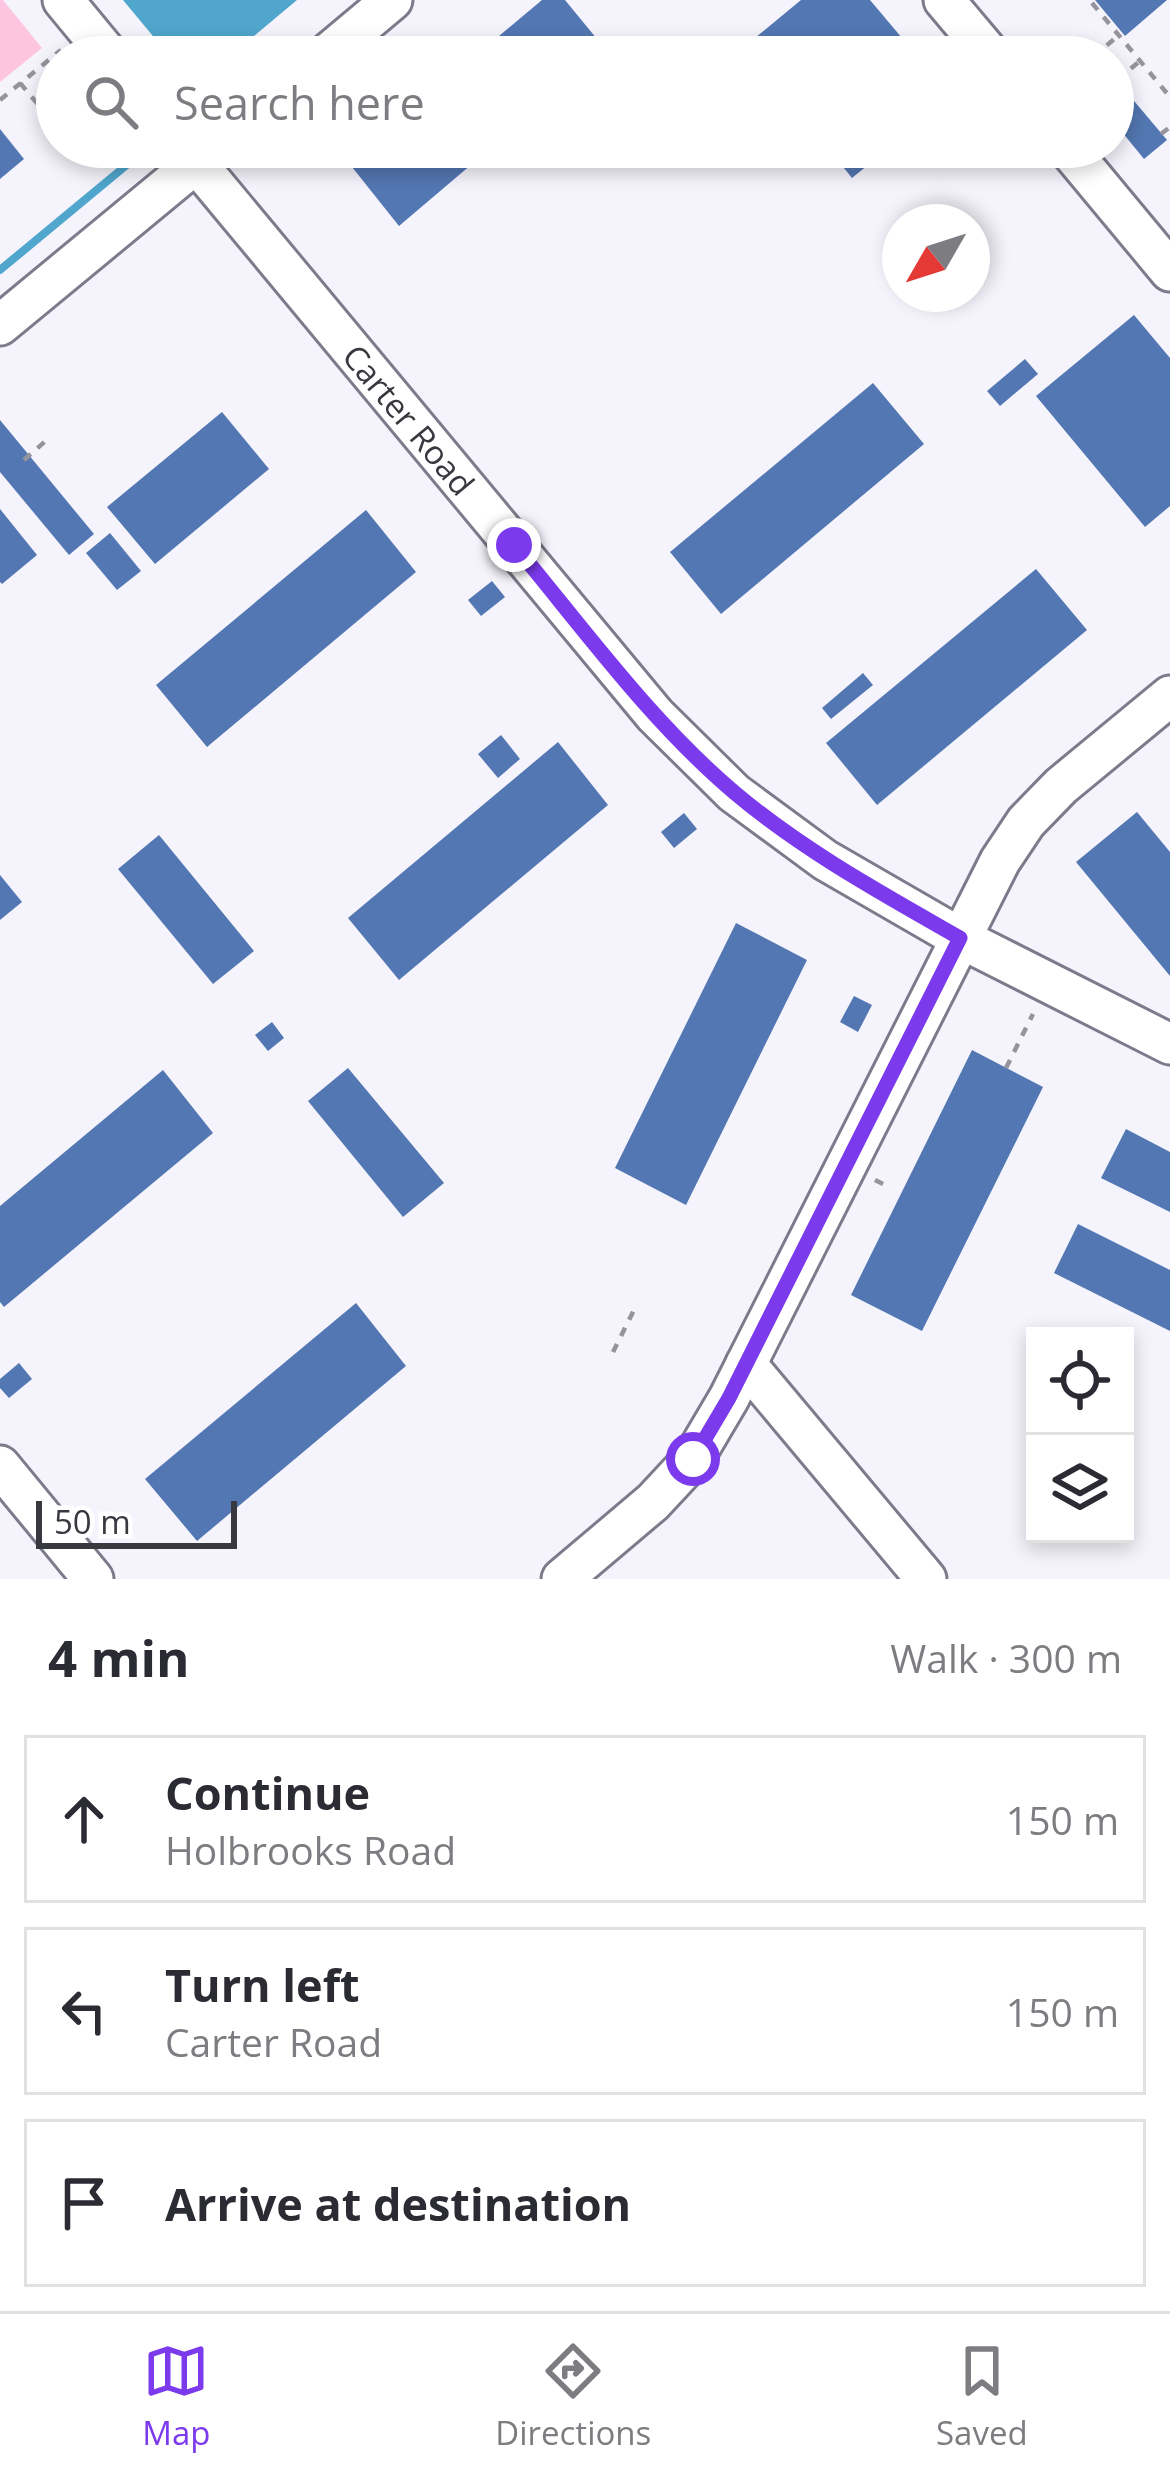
<!DOCTYPE html>
<meta charset="utf-8">
<style>
:root{--surface:#fff;--page:#f2f2f3;--text:#2b2b33;--muted:#7c7c81;--line:#e1e1e2;--accent:#7c3aed}
body{margin:0;font-family:"Open Sans",sans-serif;background:var(--page);color:var(--text)}
.controls{position:absolute;right:36px;bottom:36px;display:grid;overflow:hidden;border-radius:0px;box-shadow:0 6px 18px #0003}
.controls button{width:108px;height:108px;display:grid;place-items:center;padding:0;border:0;border-bottom:3px solid var(--line);background:var(--surface);color:var(--text);font:60px sans-serif}
.compass{position:absolute;left:882px;top:204px;width:108px;height:108px;border-radius:50%;background:var(--surface);box-shadow:0 6px 18px #0003;rotate:231deg}
.scale{position:absolute;left:36px;bottom:30px;width:201px;box-sizing:border-box;padding-left:12px;border:6px solid #38383f;border-top:0;font-size:33px;line-height:42px;white-space:nowrap;color:#38383f;-webkit-text-stroke:9px #fff;paint-order:stroke}
.stop{position:absolute;width:36px;height:36px;margin:-27px;border:9px solid #7c3aed;border-radius:50%;background:#fff}
.stop.end{background:#7c3aed;border-color:#fff;box-shadow:0 3px 12px #0008}
.list{margin:0;padding:0;list-style:none}
h2{display:flex;justify-content:space-between;align-items:center;height:156px;margin:0;padding:0 48px;font-size:51px}
h2 small{font-size:39px;font-weight:400;color:var(--muted)}
.list li{display:grid;grid-template-columns:78px 1fr auto;gap:36px;align-items:center;box-sizing:border-box;height:168px;margin:0 24px 24px;padding:0 24px;border:3px solid var(--line);border-radius:0px}
.list b{display:block;font-size:45px;white-space:nowrap}
.list p{margin:0;font-size:39px;white-space:nowrap;color:var(--muted)}
.list em{font-size:39px;font-style:normal;color:var(--muted)}
.icon{flex:none;width:66px;height:66px;fill:none;stroke:currentColor;stroke-width:2;stroke-linecap:round;stroke-linejoin:round}
.map{position:relative;flex:none;width:1170px;height:1579px;overflow:hidden}
.search{position:absolute;background:var(--surface);box-shadow:0 6px 18px #0003;left:36px;right:36px;top:36px;height:132px;display:flex;align-items:center;gap:30px;box-sizing:border-box;padding:0 42px;border-radius:66px;color:var(--muted);font-size:45px}
.sheet{height:732px;background:var(--surface)}
nav{display:flex;justify-content:space-around;align-items:center;box-sizing:border-box;height:168px;border-top:3px solid var(--line);background:var(--surface);font-size:33px;color:var(--muted)}
nav a{display:grid;justify-items:center;gap:6px}
nav .on{color:var(--accent)}
.map>svg:first-child{display:block}
.green{fill:#fec5e1}
.water{fill:#50a6cd}
.lines{fill:none;stroke-linecap:round;stroke-linejoin:round}
.stream{stroke:#50a6cd;stroke-width:8}
.building{fill:#5377b2}
.minor-casing{stroke:#7c7b8c;stroke-width:45}
.path{stroke:#95949c;stroke-width:4.5;stroke-dasharray:9 9;stroke-linecap:butt}
.minor{stroke:#fff;stroke-width:39}
.route{stroke:#7c3aed;stroke-width:15}
.labels{text-anchor:middle;dominant-baseline:central;stroke-width:12;stroke-linejoin:round;paint-order:stroke}
.street-label{font-size:33px;fill:#38383f;stroke:#fff}
</style>
<div class="map">
<svg width="1170" height="1579" viewBox="0 0 1170 1579">
<rect width="100%" height="100%" fill="#f5f4fc"/>
<!-- green -->
<path class="green" d="M0 0H3L42 48 0 82Z"/>
<!-- water -->
<path class="water" d="M123 0H297L229 57 162 47Z"/>
<g class="lines">
<!-- stream -->
<path class="stream" d="M0 270 146 149"/>
</g>
<!-- building -->
<path class="building" d="M542 0H565L606 50 598 57H474Z
M801 0H870L918 57H752L744 47Z
M1095 0H1167L1125 36Z
M1113 76 1167 140 1144 159 1113 121Z
M0 129 24 159 0 179Z
M366 147H492L399 226 348 162Z
M827 147H890L852 178Z
M1134 315 1170 358V506L1145 527 1036 396Z
M1025 359 1038 374 1000 406 987 391Z
M873 383 924 444 721 614 670 552Z
M222 412 269 469 155 564 107 507Z
M0 420 94 534 69 555 0 472Z
M0 509 37 555 2 584 0 582Z
M366 510 416 572 207 747 156 685Z
M110 533 141 571 117 590 86 553Z
M1036 569 1087 630 877 805 826 743Z
M492 581 505 597 481 616 468 600Z
M863 673 873 685 831 719 822 708Z
M501 735 520 759 498 778 478 754Z
M558 742 608 805 399 980 348 918Z
M1137 812 1170 852V976L1076 862Z
M684 813 697 829 674 848 661 832Z
M159 835 254 951 213 984 118 869Z
M0 875 22 902 0 920Z
M736 923 807 960 686 1205 615 1168Z
M854 996 872 1005 858 1032 840 1022Z
M272 1022 284 1038 268 1051 255 1035Z
M972 1050 1043 1087 922 1331 851 1295Z
M348 1068 444 1183 403 1217 308 1101Z
M163 1070 213 1133 4 1307 0 1302V1206Z
M1126 1129 1170 1152V1212L1101 1178Z
M1078 1224 1170 1270V1331L1054 1273Z
M356 1303 406 1366 197 1541 145 1479Z
M19 1363 32 1379 9 1398 0 1388V1379Z"/>
<g class="lines">
<!-- minor casing -->
<g class="minor-casing">
<g id="minor">
<path d="M63 0 110 57"/>
<path d="M944 0 992 57"/>
<path d="M324 57 392 0"/>
<path id="s1" d="M183 147 655 715 734 793 825 860 960 938 1170 1044"/>
<path d="M1067 147 1170 271"/>
<path d="M0 325 213 149"/>
<path d="M746 1364 926 1579"/>
<path d="M0 1466 93 1579"/>
<path d="M562 1579 653 1502 693 1459 729 1398 1000 861 1026 822 1061 786 1170 696"/>
</g>
</g>
<!-- path -->
<path class="path" d="M1092 3 1170 97
M1093 57 1119 35
M1117 80 1140 61
M20 83 57 127
M0 100 61 50
M1161 134 1170 127
M24 460 49 438
M1006 1068 1033 1014
M875 1180 891 1188
M613 1352 634 1310 631 1309"/>
<!-- minor -->
<use href="#minor" class="minor"/>
</g>
<g class="lines">
<!-- route -->
<path class="route" d="M514 545C584 629 651 722 735 793 804 851 883 894 960 938L729 1398 693 1459"/>
</g>
<g class="labels">
<!-- street labels -->
<g class="street-label">
<text stroke="none"><textPath href="#s1" startOffset="354">Carter Road</textPath></text>
</g>
</g>
</svg>
<div class="controls">
<button><svg class="icon" aria-label="locate" viewBox="0 0 24 24"><circle cx="12" cy="12" r="6"/><path d="M12 2v4M12 18v4M2 12h4M18 12h4"/></svg></button>
<button><svg class="icon" aria-label="layers" viewBox="0 0 24 24"><path d="M12 4l9 5-9 5-9-5zM3 14l9 5 9-5"/></svg></button>
</div>
<svg class="compass" viewBox="-18 -18 36 36"><path d="M0-13l5 13h-10z" fill="#e53935"/><path d="M0 13l5-13h-10z" fill="#7c7c81"/></svg>
<div class="scale">50 m</div>
<div class="stop" style="left:693px;top:1459px"></div>
<div class="stop end" style="left:514px;top:545px"></div>
<div class="search"><svg class="icon" aria-label="search" viewBox="0 0 24 24"><circle cx="10" cy="10" r="6"/><path d="M15 15l6 6"/></svg>Search here</div>
</div>
<section class="sheet">
<h2>4 min<small>Walk · 300 m</small></h2>
<ul class="list">
<li><svg class="icon" aria-label="ahead" viewBox="0 0 24 24"><path d="M12 20V5M6 11l6-6 6 6"/></svg><div><b>Continue</b><p>Holbrooks Road</p></div><em>150 m</em></li>
<li><svg class="icon" aria-label="left" viewBox="0 0 24 24"><path d="M17 20v-9H6M10 6l-5 5 5 5"/></svg><div><b>Turn left</b><p>Carter Road</p></div><em>150 m</em></li>
<li><svg class="icon" aria-label="arrive" viewBox="0 0 24 24"><path d="M6 21V4h12l-3 4 3 4H6"/></svg><div><b>Arrive at destination</b></div></li>
</ul>
</section>
<nav>
<a class="on"><svg class="icon" aria-label="map" viewBox="0 0 24 24"><path d="M3 6l6-2 6 2 6-2v14l-6 2-6-2-6 2zM9 4v14M15 6v14"/></svg>Map</a>
<a><svg class="icon" aria-label="directions" viewBox="0 0 24 24"><path d="M12 3l9 9-9 9-9-9zM9 14v-3h6M13 9l2 2-2 2"/></svg>Directions</a>
<a><svg class="icon" aria-label="saved" viewBox="0 0 24 24"><path d="M7 4h10v16l-5-4-5 4z"/></svg>Saved</a>
</nav>
